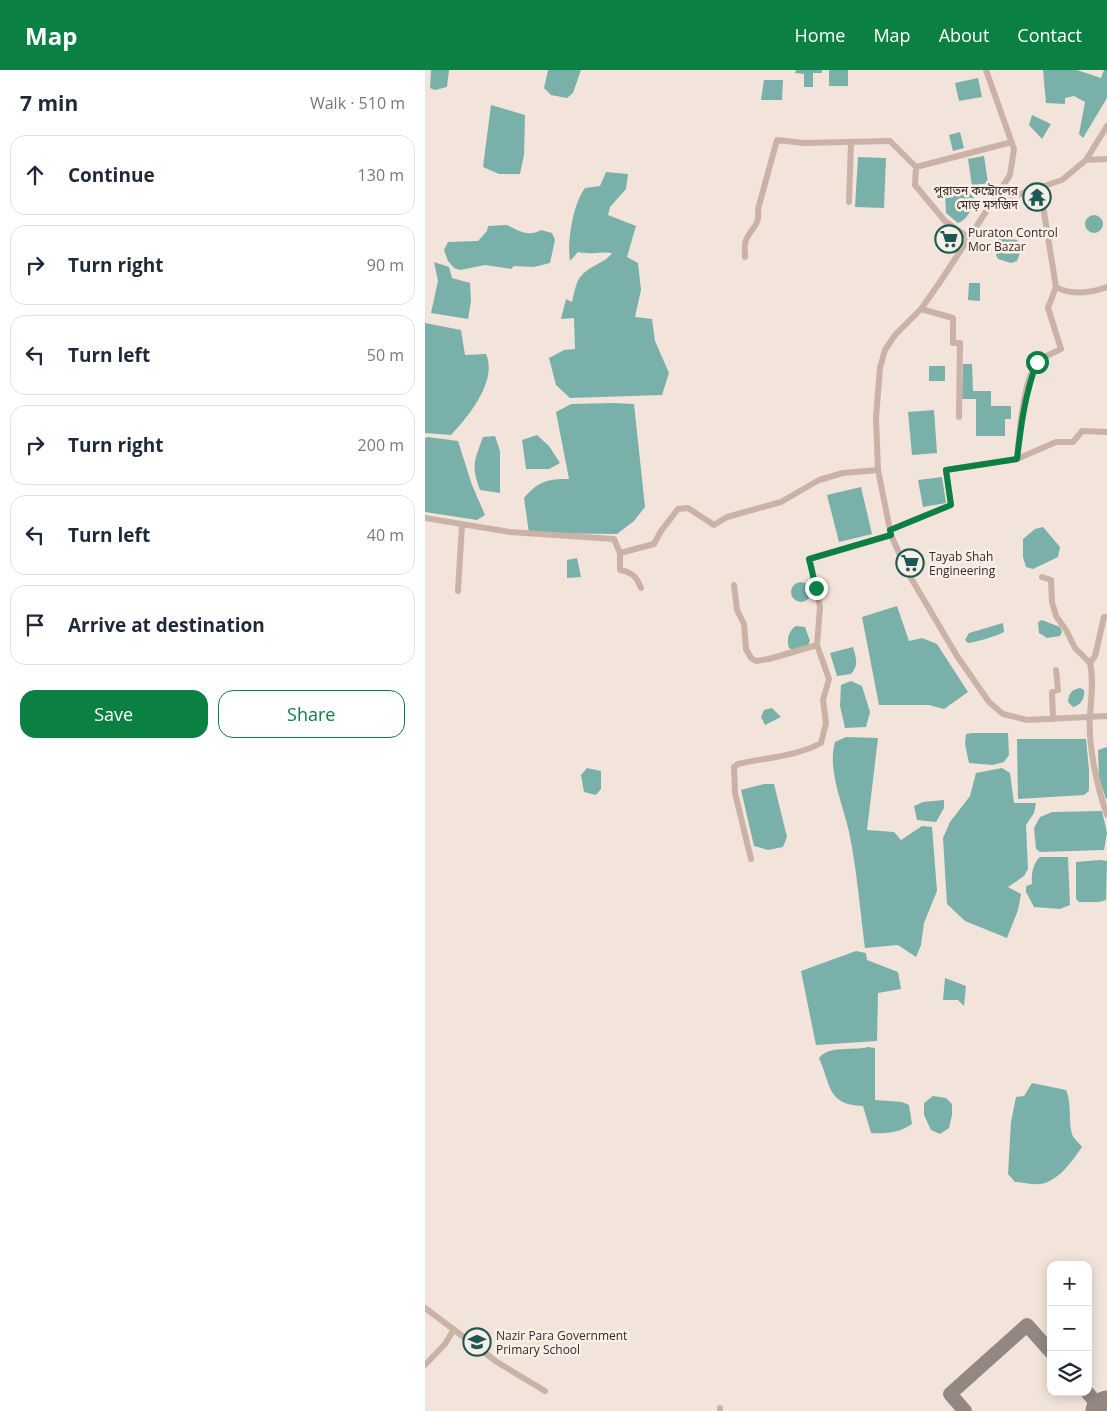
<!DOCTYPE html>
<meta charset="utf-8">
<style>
:root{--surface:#fff;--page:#f6f6f7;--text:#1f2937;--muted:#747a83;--line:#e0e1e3;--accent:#0b8043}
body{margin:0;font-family:"Open Sans","Noto Sans Bengali",sans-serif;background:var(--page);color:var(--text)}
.controls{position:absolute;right:15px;bottom:15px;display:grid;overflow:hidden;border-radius:10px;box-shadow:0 2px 12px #0003}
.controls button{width:45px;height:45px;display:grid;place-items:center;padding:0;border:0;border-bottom:1px solid var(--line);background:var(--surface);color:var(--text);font:25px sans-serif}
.stop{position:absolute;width:15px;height:15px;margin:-11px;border:4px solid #0b8043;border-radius:50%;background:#fff}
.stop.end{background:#0b8043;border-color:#fff;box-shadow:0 1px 5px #0008}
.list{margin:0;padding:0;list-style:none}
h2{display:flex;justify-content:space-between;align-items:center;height:65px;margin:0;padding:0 20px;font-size:21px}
h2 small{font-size:16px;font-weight:400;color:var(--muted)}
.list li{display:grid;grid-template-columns:32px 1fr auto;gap:15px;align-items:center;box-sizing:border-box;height:80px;margin:0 10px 10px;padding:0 10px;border:1px solid var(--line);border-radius:15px}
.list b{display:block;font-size:19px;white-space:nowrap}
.list em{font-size:16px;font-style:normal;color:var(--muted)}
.actions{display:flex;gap:10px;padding:15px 20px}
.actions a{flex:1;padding:11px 0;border:1px solid var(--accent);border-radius:15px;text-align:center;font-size:18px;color:var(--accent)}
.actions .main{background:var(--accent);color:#fff}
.icon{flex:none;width:28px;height:28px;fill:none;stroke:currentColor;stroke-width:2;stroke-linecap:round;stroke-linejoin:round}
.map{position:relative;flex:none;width:682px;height:1341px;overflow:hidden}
header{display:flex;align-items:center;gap:30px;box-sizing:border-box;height:70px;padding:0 25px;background:var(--accent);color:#fff}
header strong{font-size:24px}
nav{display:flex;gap:28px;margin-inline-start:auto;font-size:18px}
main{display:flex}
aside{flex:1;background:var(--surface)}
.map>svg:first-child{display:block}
.water{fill:#79b0aa}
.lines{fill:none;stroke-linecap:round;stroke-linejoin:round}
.taxiway{stroke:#948782;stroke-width:14}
.runway{stroke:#948782;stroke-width:35}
.street{stroke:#cbb2a7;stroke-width:6}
.route{stroke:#0b8043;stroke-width:6}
.labels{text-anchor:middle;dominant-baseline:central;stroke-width:5;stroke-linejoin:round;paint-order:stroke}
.poi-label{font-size:12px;fill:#372a28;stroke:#faefe7;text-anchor:start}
</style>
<header>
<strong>Map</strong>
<nav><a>Home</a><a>Map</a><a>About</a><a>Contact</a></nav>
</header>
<main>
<aside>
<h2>7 min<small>Walk · 510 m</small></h2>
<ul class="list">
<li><svg class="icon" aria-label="ahead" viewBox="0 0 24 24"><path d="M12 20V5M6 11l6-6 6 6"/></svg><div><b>Continue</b></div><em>130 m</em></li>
<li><svg class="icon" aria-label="right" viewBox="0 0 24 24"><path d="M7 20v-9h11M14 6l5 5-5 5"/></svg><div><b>Turn right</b></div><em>90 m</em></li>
<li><svg class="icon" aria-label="left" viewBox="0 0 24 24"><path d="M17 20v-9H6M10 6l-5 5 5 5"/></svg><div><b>Turn left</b></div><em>50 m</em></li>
<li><svg class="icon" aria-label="right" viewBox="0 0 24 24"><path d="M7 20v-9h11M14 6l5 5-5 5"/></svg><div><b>Turn right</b></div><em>200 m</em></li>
<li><svg class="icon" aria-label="left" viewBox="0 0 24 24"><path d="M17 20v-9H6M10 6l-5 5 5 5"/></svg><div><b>Turn left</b></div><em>40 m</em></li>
<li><svg class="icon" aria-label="arrive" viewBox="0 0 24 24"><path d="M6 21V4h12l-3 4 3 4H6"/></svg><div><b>Arrive at destination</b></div></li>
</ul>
<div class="actions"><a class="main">Save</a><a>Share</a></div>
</aside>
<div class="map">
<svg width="682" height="1341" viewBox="0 0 682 1341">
<rect width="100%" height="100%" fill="#f2e4db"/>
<!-- water -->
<path class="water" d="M6 0H24L22 17 10 20 5 18Z
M123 0H156L148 23 142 28 126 25 119 18Z
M371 0H397V3H388V17H379V4L370 3Z
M404 0H423V16H404Z
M618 0H652L676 8 679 0H682V28L658 68 654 64 660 32 649 26 640 28V34L621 33Z
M553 8 557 27 534 31 530 13Z
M339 10H358L357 30H336Z
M66 35 100 45 99 85 95 104H74L58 97Z
M607 45 626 54 617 69 604 55Z
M535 62 539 78 528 81 524 65Z
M559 86 563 113 547 116 543 89Z
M433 87 461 88 459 138 430 137Z
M181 102 203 104 201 119 185 137 183 145 211 156 202 187 213 193 216 220 210 247 227 249 230 271 244 303 237 325 145 328 131 315 124 288 139 280 150 279 149 248 136 249 141 229 147 232C149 224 151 211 156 206 165 195 179 194 187 183 176 181 165 185 153 182L145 191C142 171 148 134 160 118L175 116Z
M531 114 543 121 549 128C548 138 542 150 533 153L521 143 520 124Z
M660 154a9 9 0 1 1 18 0a9 9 0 1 1-18 0Z
M82 155C94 161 103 167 116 160L127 163 130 170 125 193 109 197 89 196 86 199 60 195 35 200 29 198 23 191 19 180 23 172 53 171 62 161 63 156Z
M582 168 592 170 597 177 592 191 586 193 573 189 571 185 573 169Z
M9 192 24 197 27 208 45 213 46 231 43 249 6 243 13 211Z
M544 213H555V231L543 230Z
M0 253 36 260 40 285 61 284C73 311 43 347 26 365L0 363Z
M538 294H547L548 321H566V336H586V349H580V366H551V329H537Z
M504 296H520V311H504Z
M188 333 209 334 220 437 209 451 192 464 104 463 99 428C114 411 122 409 144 409L131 342 146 334Z
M509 340 512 383 487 385 483 342Z
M112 365 124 376 135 393 124 399H101L97 370Z
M70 366 75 381V423L55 420C46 395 49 392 58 367Z
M3 367 33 371 47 415 60 445 52 450 0 442V368Z
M517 407 521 433 498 437 493 410Z
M436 417 447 464 414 472 402 425Z
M618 457 635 477 633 487 608 499 601 497 598 487V469L610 459Z
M152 488 156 507 142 508V490Z
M366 522a10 10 0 1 1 20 0a10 10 0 1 1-20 0Z
M472 536 484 571 497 568 512 574 543 622 519 639 504 635H454L437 547Z
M617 550 635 557 637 562 635 566 622 568 614 563 613 552Z
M578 553 579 562C572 566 551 572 543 573L540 570 544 563Z
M371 556 380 557 385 571 383 575 368 580 364 578C361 570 364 560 371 556Z
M428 577C431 587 434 596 426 604L412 606 405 583Z
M426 611 437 616 445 642 441 657 420 658 415 636 416 615Z
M655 618 659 620C660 628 656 635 648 637L643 632C644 623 646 620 655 618Z
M347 638 356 647 340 655 336 647 339 640Z
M547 663H583L584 685 579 692 568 695 544 693 540 674 541 664Z
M421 667 453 668 442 760 469 762 476 770 497 756 507 757 512 821 499 853 496 875 491 887 473 875 440 878C435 840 432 800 424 762 418 734 402 700 410 672Z
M661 669 664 700V721L659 725 593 729 592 669Z
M682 677V729H681L674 708 673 680Z
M162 698 176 701V719L171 725 159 722 156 705Z
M577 698 585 703 589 733H611L609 743 601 755 603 799 599 806 583 817 596 824 593 840 582 868 540 851 522 834 518 768 525 752 545 726 551 703Z
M339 714H349L362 767 358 777 343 780 329 776 316 720Z
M519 730V738L511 752 492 750 489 736 498 732Z
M677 741 682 763 679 780 615 782 611 779 609 758 615 747 627 742Z
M615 787H643L645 835 635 839 609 837 601 822V816L607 814C606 805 608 793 615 787Z
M675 790 682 791 681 830 674 832H654L651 829V792Z
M431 881 441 883 442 890 473 902 476 919 453 923 452 971 391 975 376 901Z
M520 908 541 916 539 936 533 930H518Z
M443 977 450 978V1030L477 1032 484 1035 487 1054C474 1063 461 1064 446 1063L438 1036C402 1035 406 1015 394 988 404 975 428 981 443 977Z
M607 1013 641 1020C647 1033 643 1050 647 1064 648 1068 654 1073 657 1077 647 1091 633 1112 615 1114 607 1115 598 1112 590 1112L583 1104 586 1052 591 1027 599 1026Z
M508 1026 521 1028 527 1034V1045L524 1058 515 1064 506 1060 499 1045V1033Z"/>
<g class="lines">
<!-- taxiway -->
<path class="taxiway" d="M662 1322 678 1341
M540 1341 525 1324 602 1255 626 1282"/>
<!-- runway -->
<path class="runway" d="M678 1341 682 1338"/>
<!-- street -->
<path class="street" d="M561 0 589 79 585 105 515 212 496 239 470 265 460 280 455 298 451 348 453 400 466 465 483 503 532 586 564 632 578 644 602 650 682 646
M661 90 682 89
M491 97 587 72
M424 132 426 72
M568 133 637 110 661 90 682 56
M320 187C320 182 319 174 321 170 327 156 335 157 333 139L352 70 379 73 465 71 491 97 490 115 520 151 544 168
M631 217C647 226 665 223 682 217
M496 239 528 248V273H535L534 347
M592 389C594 367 598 310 612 293 616 287 629 283 636 279L623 238 631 217 615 117
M0 448 85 462 189 469 195 483V500C207 502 212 507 216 518
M465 460 526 435 521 400 592 389 631 372H648L657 361 682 362
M195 483 229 474 236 461 253 439 263 438 289 455 302 447 356 432 394 410 418 403 453 400
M617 507 626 510 627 532 631 546 641 560 650 578 665 593C669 610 666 629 665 646 663 676 672 717 682 745
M309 515 312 540 319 554 321 579 326 588 331 591 344 589 392 575
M33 521 37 455
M665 593 670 586 679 547H682
M628 649 627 622 633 620 631 600
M326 789 310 723 309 697 313 694C339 688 373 686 396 673L401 653 398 630 404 609 392 575 395 537 385 489 466 465
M0 1238 72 1292 120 1321
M0 1295 20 1274 29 1259
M295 1338V1341"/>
</g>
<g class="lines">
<!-- route -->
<path class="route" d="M391 518 384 489 466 465 465 460 526 435 521 400 592 389C596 355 600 324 612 292"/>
</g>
<!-- icons -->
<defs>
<g id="temple-ring" transform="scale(1.4375)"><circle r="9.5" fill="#faefe7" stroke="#1c5954" stroke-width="1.5"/><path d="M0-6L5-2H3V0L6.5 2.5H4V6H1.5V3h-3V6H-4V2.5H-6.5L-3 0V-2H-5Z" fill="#1c5954"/></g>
<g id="supermarket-ring" transform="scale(1.4375)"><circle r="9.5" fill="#faefe7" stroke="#1c5954" stroke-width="1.5"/><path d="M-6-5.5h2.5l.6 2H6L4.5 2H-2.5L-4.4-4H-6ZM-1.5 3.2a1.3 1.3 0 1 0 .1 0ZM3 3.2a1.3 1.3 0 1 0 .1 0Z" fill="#1c5954"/></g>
<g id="school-ring" transform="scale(1.4375)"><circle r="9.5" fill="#faefe7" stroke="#1c5954" stroke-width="1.5"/><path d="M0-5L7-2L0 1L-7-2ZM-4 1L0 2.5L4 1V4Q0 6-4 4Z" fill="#1c5954"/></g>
</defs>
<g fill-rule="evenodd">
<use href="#temple-ring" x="612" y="127"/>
<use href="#supermarket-ring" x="524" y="169"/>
<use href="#supermarket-ring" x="485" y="493"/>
<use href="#school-ring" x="52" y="1272"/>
</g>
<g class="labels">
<!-- poi labels -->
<g class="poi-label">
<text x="593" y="120" text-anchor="end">পুরাতন কন্ট্রোলের<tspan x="593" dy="14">মোড় মসজিদ</tspan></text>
<text x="543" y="162">Puraton Control<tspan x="543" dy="14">Mor Bazar</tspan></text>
<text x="504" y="486">Tayab Shah<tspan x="504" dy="14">Engineering</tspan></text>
<text x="71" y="1265">Nazir Para Government<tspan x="71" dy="14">Primary School</tspan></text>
</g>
</g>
</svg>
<div class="controls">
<button>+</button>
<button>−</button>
<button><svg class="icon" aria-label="layers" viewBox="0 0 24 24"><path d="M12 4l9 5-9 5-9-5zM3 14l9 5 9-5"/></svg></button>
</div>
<div class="stop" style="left:612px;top:292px"></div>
<div class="stop end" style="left:391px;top:518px"></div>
</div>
</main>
